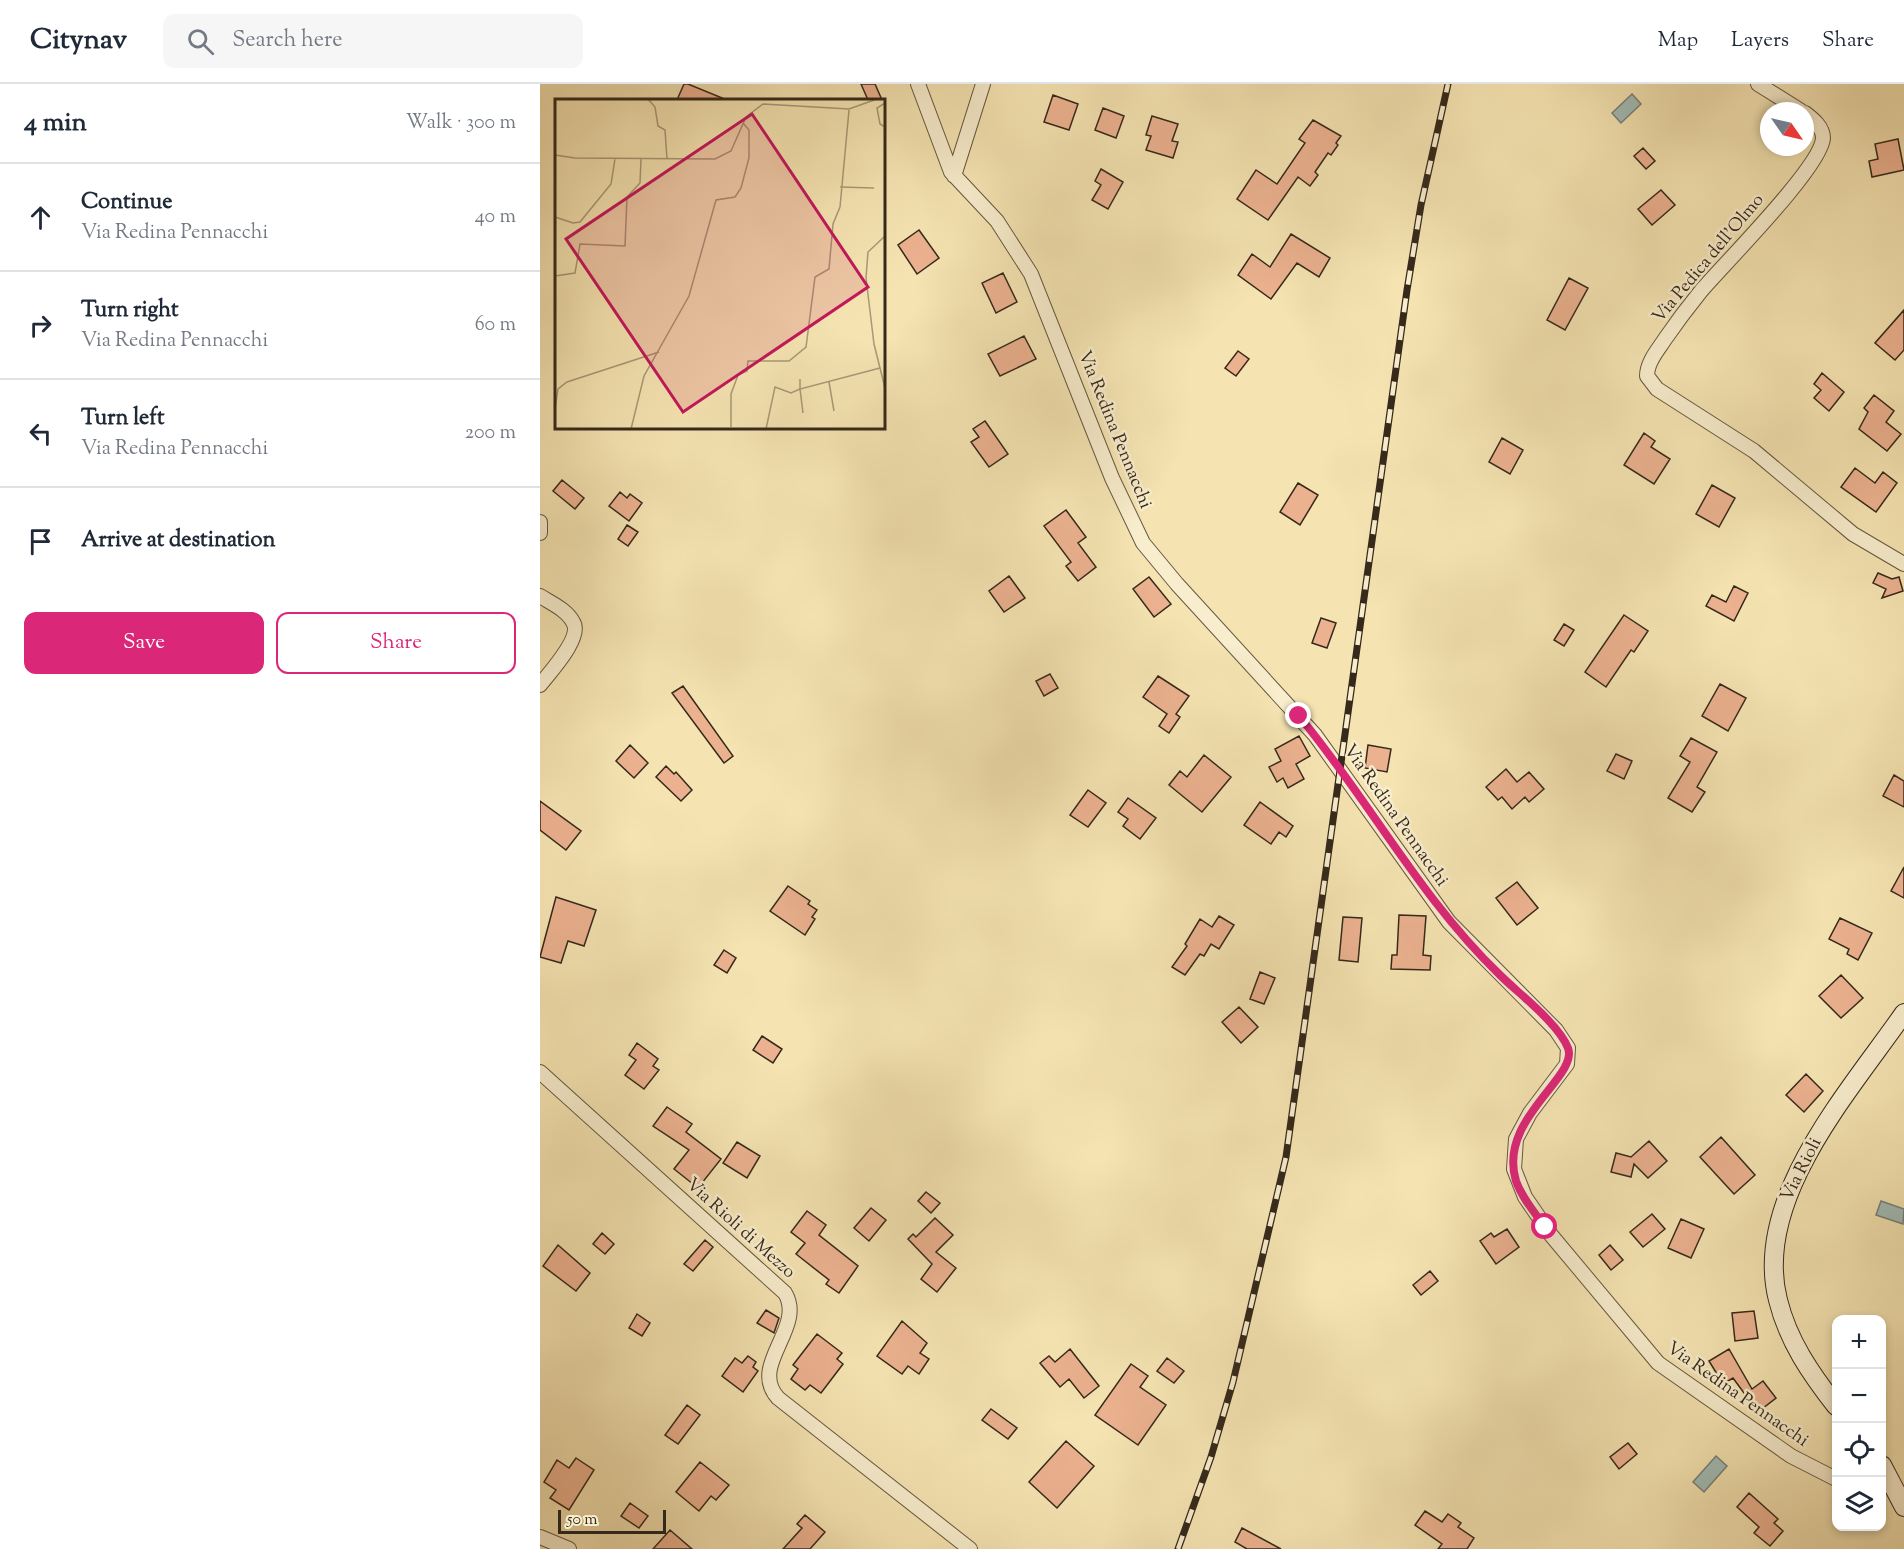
<!DOCTYPE html>
<meta charset="utf-8">
<style>
:root{--surface:#fff;--page:#f6f6f7;--text:#1f2937;--muted:#747a83;--line:#e0e1e3;--accent:#db2777}
body{margin:0;font-family:"Sorts Mill Goudy",serif;background:var(--page);color:var(--text)}
.controls{position:absolute;right:18px;bottom:18px;display:grid;overflow:hidden;border-radius:12px;box-shadow:0 3px 9px #0003}
.controls button{width:54px;height:54px;display:grid;place-items:center;padding:0;border:0;border-bottom:2px solid var(--line);background:var(--surface);color:var(--text);font:30px sans-serif}
.compass{position:absolute;left:1220px;top:18px;width:54px;height:54px;border-radius:50%;background:var(--surface);box-shadow:0 3px 9px #0003;rotate:124deg}
.scale{position:absolute;left:18px;bottom:15px;width:108px;box-sizing:border-box;padding-left:6px;border:3px solid #35291b;border-top:0;font-size:16px;line-height:21px;white-space:nowrap;color:#35291b;-webkit-text-stroke:4px #f8edcd;paint-order:stroke}
.stop{position:absolute;width:18px;height:18px;margin:-14px;border:4px solid #db2777;border-radius:50%;background:#fff}
.stop.end{background:#db2777;border-color:#fff;box-shadow:0 2px 6px #0008}
.list{margin:0;padding:0;list-style:none}
h2{display:flex;justify-content:space-between;align-items:center;height:78px;margin:0;padding:0 24px;font-size:26px}
h2 small{font-size:20px;font-weight:400;color:var(--muted)}
.list li{display:grid;grid-template-columns:39px 1fr auto;gap:18px;align-items:center;box-sizing:border-box;height:108px;padding:0 24px;border-top:2px solid var(--line)}
.list b{display:block;font-size:22px;white-space:nowrap}
.list p{margin:0;font-size:20px;white-space:nowrap;color:var(--muted)}
.list em{font-size:20px;font-style:normal;color:var(--muted)}
.actions{display:flex;gap:12px;padding:18px 24px}
.actions a{flex:1;padding:14px 0;border:2px solid var(--accent);border-radius:12px;text-align:center;font-size:21px;color:var(--accent)}
.actions .main{background:var(--accent);color:#fff}
.icon{flex:none;width:33px;height:33px;fill:none;stroke:currentColor;stroke-width:2;stroke-linecap:round;stroke-linejoin:round}
.map{position:relative;flex:none;width:1364px;height:1465px;overflow:hidden}
header{display:flex;align-items:center;gap:36px;box-sizing:border-box;height:84px;padding:0 30px;background:var(--surface);border-bottom:2px solid var(--line)}
header strong{font-size:28px}
nav{display:flex;gap:33px;margin-inline-start:auto;font-size:21px}
.search{width:420px;height:54px;background:var(--page);display:flex;align-items:center;gap:15px;box-sizing:border-box;padding:0 21px;border-radius:12px;color:var(--muted);font-size:22px}
main{display:flex}
aside{flex:1;background:var(--surface)}
.map>svg:first-child{display:block}
.water{fill:#a1bcb7;stroke:#768179;stroke-width:1.5}
.building{fill:#ecb290;stroke:#35291b;stroke-width:1.5}
.lines{fill:none;stroke-linecap:round;stroke-linejoin:round}
.street-casing{stroke:#655841;stroke-width:16}
.secondary-casing{stroke:#35291b;stroke-width:20}
.street{stroke:#f8edcd;stroke-width:14}
.secondary{stroke:#f8edcd;stroke-width:18}
.rail-casing{stroke:#35291b;stroke-width:7}
.rail{stroke:#f8edcd;stroke-width:4.5;stroke-dasharray:14;stroke-linecap:butt}
.route{stroke:#db2777;stroke-width:8}
.labels{text-anchor:middle;dominant-baseline:central;stroke-width:5;stroke-linejoin:round;paint-order:stroke}
.street-label{font-size:18px;fill:#35291b;stroke:#f8edcd}
.inset-road{fill:none;stroke:#a89976;stroke-width:1.5}
.view{fill:#c2185b;fill-opacity:0.15;stroke:#c2185b;stroke-width:3}
.inset-edge{fill:none;stroke:#35291b;stroke-width:3}
</style>
<header>
<strong>Citynav</strong>
<div class="search"><svg class="icon" aria-label="search" viewBox="0 0 24 24"><circle cx="10" cy="10" r="6"/><path d="M15 15l6 6"/></svg>Search here</div>
<nav><a>Map</a><a>Layers</a><a>Share</a></nav>
</header>
<main>
<aside>
<h2>4 min<small>Walk · 300 m</small></h2>
<ul class="list">
<li><svg class="icon" aria-label="ahead" viewBox="0 0 24 24"><path d="M12 20V5M6 11l6-6 6 6"/></svg><div><b>Continue</b><p>Via Redina Pennacchi</p></div><em>40 m</em></li>
<li><svg class="icon" aria-label="right" viewBox="0 0 24 24"><path d="M7 20v-9h11M14 6l5 5-5 5"/></svg><div><b>Turn right</b><p>Via Redina Pennacchi</p></div><em>60 m</em></li>
<li><svg class="icon" aria-label="left" viewBox="0 0 24 24"><path d="M17 20v-9H6M10 6l-5 5 5 5"/></svg><div><b>Turn left</b><p>Via Redina Pennacchi</p></div><em>200 m</em></li>
<li><svg class="icon" aria-label="arrive" viewBox="0 0 24 24"><path d="M6 21V4h12l-3 4 3 4H6"/></svg><div><b>Arrive at destination</b></div></li>
</ul>
<div class="actions"><a class="main">Save</a><a>Share</a></div>
</aside>
<div class="map">
<svg width="1364" height="1465" viewBox="0 0 1364 1465">
<rect width="100%" height="100%" fill="#f5e4b2"/>
<filter id="stains"><feTurbulence type="fractalNoise" baseFrequency=".00333" numOctaves="4"/><feColorMatrix values="0 0 0 0 .2 0 0 0 0 .09 0 0 0 0 .02 0 0 0 .5 -.17"/></filter>
<radialGradient id="worn" r=".72"><stop offset=".6" stop-color="#630" stop-opacity="0"/><stop offset="1" stop-color="#630" stop-opacity=".3"/></radialGradient>
<!-- water -->
<path class="water" d="M1092 10 1101 20 1081 39 1072 29Z
M1341 1117 1364 1125 1363 1140 1336 1131Z
M1176 1372 1187 1382 1164 1408 1153 1398Z"/>
<!-- building -->
<path class="building" d="M144 0H148L187 16H137Z
M321 0H335L342 16H328Z
M513 11 538 20 529 46 504 38Z
M563 24 584 32 576 54 555 46Z
M612 32 638 40 632 57 638 58 633 74 606 66 611 52 606 51Z
M773 36 801 52 796 59 798 61 791 71 788 69 775 88 778 91 770 102 758 93 728 136 697 115 716 86 737 100 765 59 759 55Z
M1358 55 1364 86 1332 93 1329 77 1338 75 1335 60Z
M1103 64 1115 77 1106 85 1094 72Z
M561 85 583 98 568 125 552 116 561 101 555 97Z
M1121 106 1135 121 1112 141 1098 125Z
M379 146 399 174 377 190 358 161Z
M751 150 790 174 779 193 757 179 731 215 698 191 712 170 730 183Z
M463 189 477 218 456 229 442 199Z
M1029 194 1048 204 1025 246 1007 236Z
M1364 226V266L1355 276 1335 259Z
M484 252 496 275 460 292 448 270Z
M698 267 709 275 696 292 685 284Z
M1282 289 1304 308 1289 327 1274 314 1281 306 1274 300Z
M1334 311 1354 327 1346 338 1361 350 1347 367 1319 345 1328 328 1324 324Z
M445 337 468 370 449 383 431 358 439 353 433 345Z
M1104 349 1115 357 1111 363 1130 375 1114 400 1084 381Z
M962 354 983 366 970 390 949 378Z
M1315 384 1335 399 1343 388 1357 399 1336 428 1301 403Z
M22 396 44 414 35 425 13 407Z
M758 399 778 411 760 441 740 428Z
M1172 401 1195 414 1179 443 1156 430Z
M80 408 87 414 90 410 102 419 89 437 69 422Z
M526 426 546 453 538 459 556 483 538 497 526 482 531 478 504 442Z
M87 441 98 448 88 462 78 455Z
M1338 489 1352 495 1359 493 1363 507 1342 514 1346 505 1333 499Z
M469 492 485 514 464 528 449 507Z
M609 493 631 520 614 533 593 505Z
M1194 502 1208 509 1194 537 1166 522 1172 511 1186 518Z
M1084 531 1108 547 1094 568 1091 566 1066 603 1045 588Z
M781 534 796 539 787 564 772 559Z
M1024 540 1034 546 1024 562 1014 556Z
M510 590 518 604 504 612 496 597Z
M618 592 649 612 636 630 640 633 629 649 619 642 627 630 603 613Z
M1180 600 1206 614 1188 647 1162 632Z
M143 602 193 672 184 679 132 609Z
M759 652 770 672 756 680 764 695 748 704 743 694 737 698 729 683 741 677 735 665Z
M1151 654 1177 668 1157 703 1165 708 1152 728 1128 714 1150 678 1140 672Z
M90 661 108 679 94 694 76 677Z
M828 661 851 665 847 688 825 684Z
M1076 670 1092 677 1084 695 1067 687Z
M664 671 691 693 662 728 629 701 640 687 647 693Z
M126 682 134 690 136 688 152 706 141 717 116 693Z
M966 685 977 698 989 688 1004 705 989 718 985 713 972 725 962 713 958 716 946 703Z
M1354 691 1364 697V723L1343 712Z
M548 706 566 719 548 743 530 731Z
M588 714 616 734 600 755 583 742 588 735 578 728Z
M0 717 41 747 26 766 0 746Z
M720 718 753 742 746 753 739 748 731 760 704 741Z
M1364 783V814L1351 807Z
M977 798 998 824 977 841 956 814Z
M248 802 270 817 268 820 277 826 272 833 275 835 265 851 230 827Z
M16 813 56 826 44 862 28 857 21 879 0 873Z
M859 831 886 832 883 871 891 872 890 886 851 885 852 871H857Z
M679 832 694 841 679 865 671 860 664 872 660 870 645 891 632 883 647 862 645 860 660 835 672 843Z
M803 833 822 834 818 878 799 876Z
M1300 834 1332 849 1318 876 1307 870 1309 865 1289 855Z
M184 866 196 874 187 889 174 881Z
M720 888 735 894 724 920 710 915Z
M1301 891 1323 914 1301 934 1279 912Z
M699 923 718 943 701 959 682 938Z
M222 952 242 965 233 979 213 966Z
M97 959 118 975 113 982 119 986 104 1005 85 991 96 976 89 971Z
M1266 990 1283 1007 1264 1028 1246 1011Z
M127 1023 152 1040 146 1048 181 1075 158 1104 134 1085 149 1066 113 1042Z
M1181 1053 1215 1091 1194 1110 1160 1073Z
M1109 1057 1127 1077 1108 1094 1094 1080 1091 1093 1071 1088 1076 1069 1091 1073Z
M197 1058 220 1072 207 1094 183 1079Z
M386 1108 400 1119 391 1129 378 1117Z
M331 1124 346 1136 329 1157 314 1144Z
M267 1127 286 1141 279 1151 318 1182 299 1209 286 1200 289 1196 256 1170 265 1159 251 1148Z
M1112 1130 1125 1145 1103 1163 1090 1148Z
M395 1134 413 1151 396 1168 416 1184 397 1208 381 1195 392 1180 368 1155 373 1150 376 1153Z
M1141 1135 1164 1145 1151 1174 1128 1164Z
M967 1145 979 1163 956 1180 940 1157 951 1149 954 1153Z
M62 1149 74 1160 65 1170 53 1160Z
M165 1156 173 1163 153 1187 144 1180Z
M18 1161 50 1189 36 1207 3 1182Z
M1070 1161 1083 1176 1071 1186 1059 1171Z
M890 1187 898 1197 881 1211 873 1201Z
M226 1226 239 1234 234 1249 217 1239Z
M1214 1227 1218 1254 1195 1257 1192 1229Z
M97 1230 110 1239 102 1252 89 1244Z
M362 1237 387 1259 380 1269 389 1275 379 1290 368 1282 362 1290 337 1272Z
M277 1250 302 1269 297 1275 303 1280 281 1309 270 1301 265 1306 251 1295 258 1285 253 1281Z
M530 1265 559 1302 544 1314 529 1295 520 1303 500 1279 509 1272 515 1278Z
M1189 1265 1212 1305 1223 1297 1236 1314 1218 1328 1193 1294 1183 1300 1169 1277Z
M208 1272 216 1278 213 1283 218 1287 203 1308 182 1292 195 1274 202 1279Z
M627 1274 644 1287 634 1299 617 1287Z
M591 1280 608 1292 600 1303 626 1321 598 1361 555 1331Z
M147 1321 160 1331 138 1360 125 1351Z
M451 1325 477 1344 468 1355 442 1336Z
M526 1357 554 1382 517 1424 489 1398Z
M1088 1359 1097 1370 1079 1385 1070 1373Z
M36 1374 54 1386 29 1426 10 1414 16 1406 4 1398 17 1376 29 1384Z
M160 1378 189 1401 176 1416 171 1412 159 1427 136 1408Z
M1209 1409 1238 1435 1234 1439 1243 1447 1230 1462 1214 1449 1219 1443 1197 1423Z
M90 1419 108 1432 99 1444 81 1432Z
M885 1427 902 1438 908 1430 921 1439 918 1443 934 1454 927 1465H898L902 1460 875 1441Z
M265 1431 285 1448 270 1465H243L262 1444 257 1440Z
M702 1444 741 1465H707L695 1458Z
M130 1446 152 1465H113Z"/>
<g class="lines">
<!-- street casing -->
<g class="street-casing">
<path id="street" d="M378 0 411 88 457 137 491 190 572 394 603 459 637 500 775 651 909 838 1016 946 1028 964 1027 980 990 1029 976 1055 974 1085 985 1113 1011 1151 1118 1279 1251 1372 1296 1395
M1218 0 1261 27
M1265 29C1273 35 1283 43 1283 54 1282 82 1183 181 1161 207 1148 223 1136 239 1125 255 1118 266 1107 278 1107 292L1117 305 1214 367 1313 450 1364 480
M414 92 443 0
M0 438V449
M0 512C11 519 27 526 33 538 43 553 10 588 0 601
M0 988 245 1209C266 1244 208 1281 238 1314L430 1465
M0 1453 29 1465"/>
</g>
<!-- secondary casing -->
<g class="secondary-casing">
<path id="secondary" d="M1296 1322C1271 1290 1248 1257 1238 1216 1212 1115 1310 1007 1364 929
M1342 1381 1364 1423"/>
</g>
<!-- street -->
<use href="#street" class="street"/>
<!-- secondary -->
<use href="#secondary" class="secondary"/>
<!-- rail casing -->
<g class="rail-casing">
<path id="rail" d="M638 1465 671 1373 693 1298 746 1073 867 206 881 121 908 0"/>
</g>
<!-- rail -->
<use href="#rail" class="rail"/>
</g>
<g class="lines">
<!-- route -->
<path class="route" d="M759 632C829 716 880 814 960 891 979 910 1018 939 1028 964 1039 993 957 1035 976 1097 982 1114 995 1129 1005 1143"/>
</g>
<g class="labels">
<!-- street labels -->
<g class="street-label">
<text transform="translate(1169 175) rotate(-50)">Via Pedica dell'Olmo</text>
<text transform="translate(574 346) rotate(68)">Via Redina Pennacchi</text>
<text transform="translate(855 732) rotate(55)">Via Redina Pennacchi</text>
<text transform="translate(1262 1086) rotate(-63)">Via Rioli</text>
<text transform="translate(200 1145) rotate(42)">Via Rioli di Mezzo</text>
<text transform="translate(1197 1311) rotate(35)">Via Redina Pennacchi</text>
</g>
</g>
<!-- overview -->
<g transform="translate(15 15)">
<rect width="330" height="330" fill="#f5e4b2"/>
<path class="inset-road" d="M93 0 100 8 103 27 110 31 112 60M330 4 322 9 325 25 330 28M0 56 20 59 160 60 176 52 191 18 208 5 294 10 322 0M285 88 319 89M0 118 18 124 25 123 56 85 60 60M330 137 313 153 311 179 319 245 330 289M0 177 20 174 25 145 70 147 72 98 85 84 86 60M274 283 279 312M0 310 3 290 12 283 104 253M248 314 245 290 325 269M176 328V295L183 276 192 272 193 262H234L251 248 260 178 274 170 278 125 285 108 294 11M76 330 89 277 134 197 161 101 180 98 186 89 194 59V31L188 24M211 330 220 288 236 294 245 290V280"/>
<path class="view" d="M197 15 313 188 128 313 11 140Z"/>
<rect width="330" height="330" class="inset-edge"/>
</g>
<rect width="100%" height="100%" filter="url(#stains)"/>
<rect width="100%" height="100%" fill="url(#worn)"/>
</svg>
<div class="controls">
<button>+</button>
<button>−</button>
<button><svg class="icon" aria-label="locate" viewBox="0 0 24 24"><circle cx="12" cy="12" r="6"/><path d="M12 2v4M12 18v4M2 12h4M18 12h4"/></svg></button>
<button><svg class="icon" aria-label="layers" viewBox="0 0 24 24"><path d="M12 4l9 5-9 5-9-5zM3 14l9 5 9-5"/></svg></button>
</div>
<svg class="compass" viewBox="-18 -18 36 36"><path d="M0-13l5 13h-10z" fill="#e53935"/><path d="M0 13l5-13h-10z" fill="#747a83"/></svg>
<div class="scale">50 m</div>
<div class="stop" style="left:1005px;top:1143px"></div>
<div class="stop end" style="left:759px;top:632px"></div>
</div>
</main>
